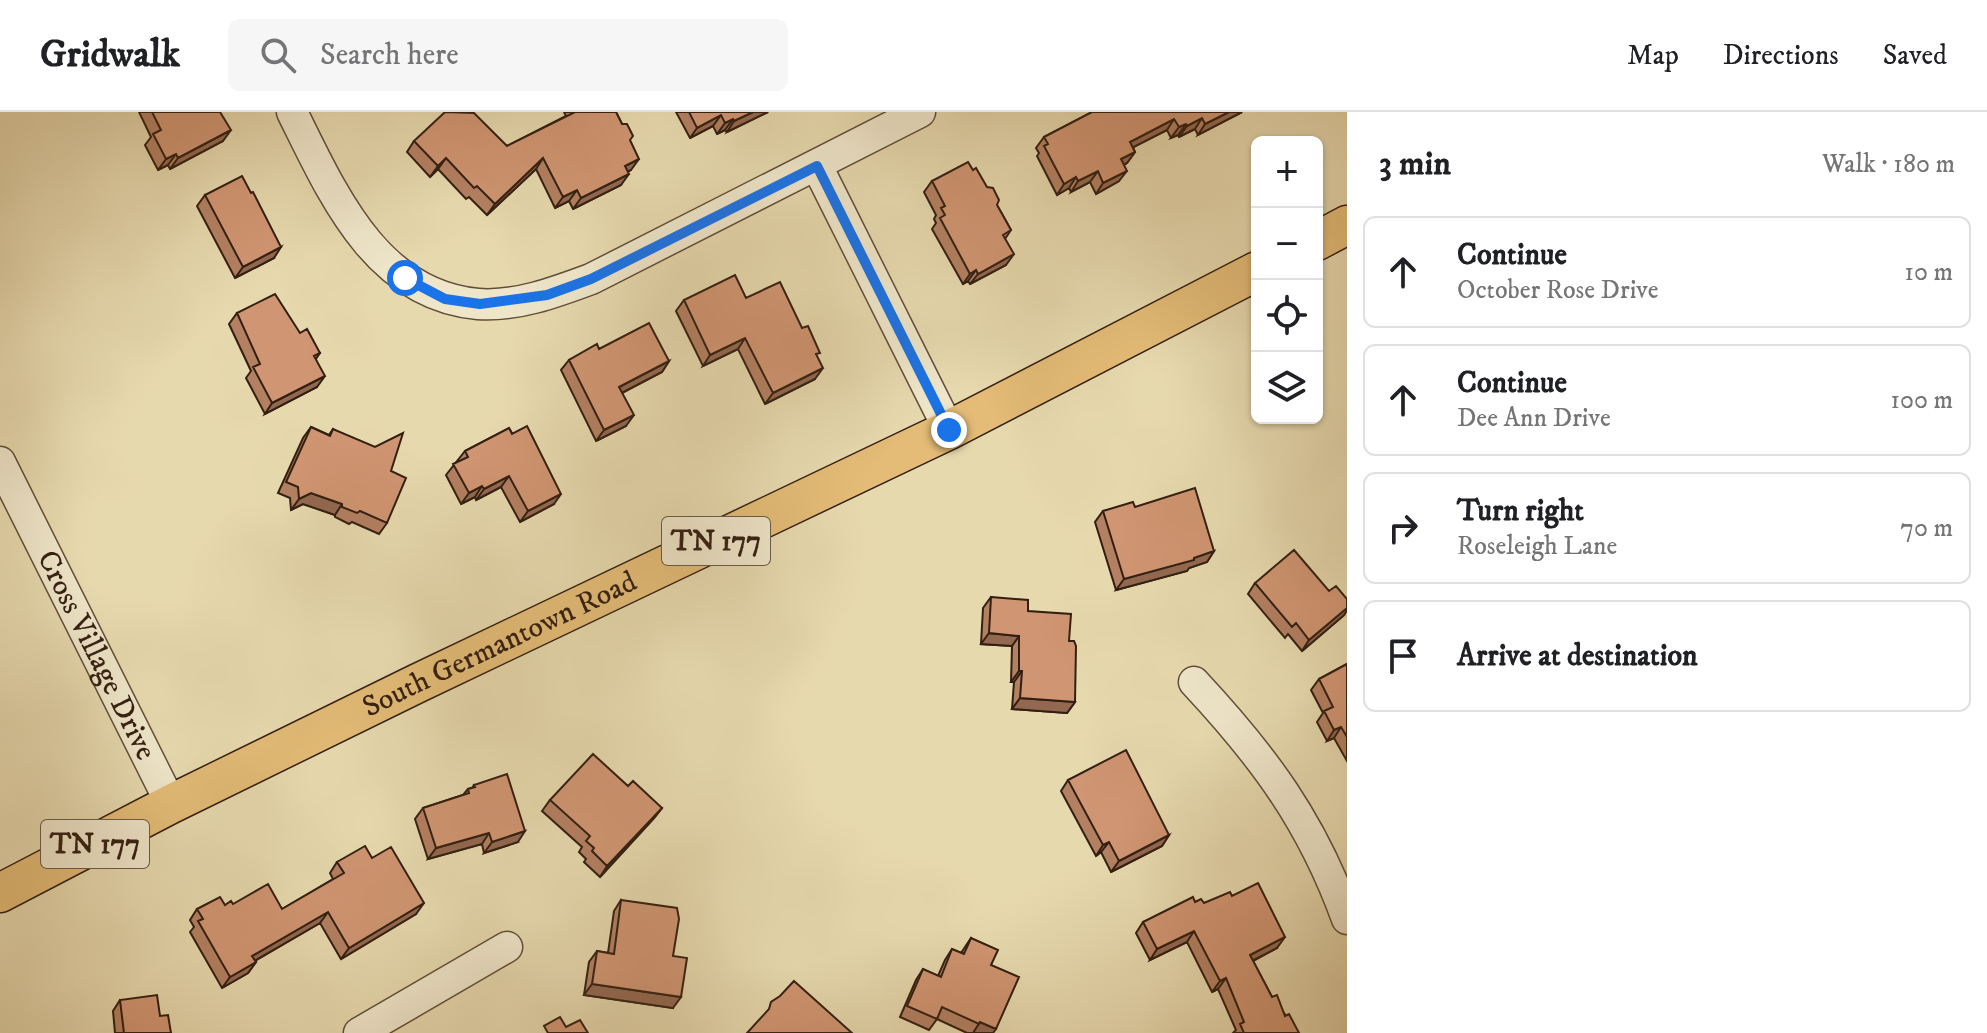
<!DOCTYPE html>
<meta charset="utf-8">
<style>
:root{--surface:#fff;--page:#f6f6f6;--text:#202124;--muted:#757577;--line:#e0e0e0}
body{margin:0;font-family:"IM FELL DW Pica",serif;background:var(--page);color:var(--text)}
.controls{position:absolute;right:24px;top:24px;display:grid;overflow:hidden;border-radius:12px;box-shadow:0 2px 6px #0004}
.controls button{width:72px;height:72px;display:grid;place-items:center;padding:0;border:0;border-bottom:2px solid var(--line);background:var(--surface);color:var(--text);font:40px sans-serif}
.stop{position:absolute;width:24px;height:24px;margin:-18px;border:6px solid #1a73e8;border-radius:50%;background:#fff}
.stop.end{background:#1a73e8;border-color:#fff;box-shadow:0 2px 8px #0008}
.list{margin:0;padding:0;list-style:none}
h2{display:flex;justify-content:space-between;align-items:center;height:104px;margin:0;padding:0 32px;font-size:34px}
h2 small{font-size:26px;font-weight:400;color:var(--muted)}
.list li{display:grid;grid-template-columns:52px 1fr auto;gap:24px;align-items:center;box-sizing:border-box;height:112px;margin:0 16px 16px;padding:0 16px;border:2px solid var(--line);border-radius:12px}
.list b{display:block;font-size:30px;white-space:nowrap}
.list p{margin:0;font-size:26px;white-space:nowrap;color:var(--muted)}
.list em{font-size:26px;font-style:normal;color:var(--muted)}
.icon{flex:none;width:44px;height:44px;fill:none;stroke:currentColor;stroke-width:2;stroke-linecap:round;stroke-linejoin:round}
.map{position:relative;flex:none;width:1347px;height:921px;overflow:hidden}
header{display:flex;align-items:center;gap:48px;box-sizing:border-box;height:112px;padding:0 40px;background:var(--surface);border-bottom:2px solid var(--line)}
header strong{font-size:38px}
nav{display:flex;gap:44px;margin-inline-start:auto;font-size:28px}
.search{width:560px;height:72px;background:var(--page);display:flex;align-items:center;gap:20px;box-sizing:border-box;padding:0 28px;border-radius:12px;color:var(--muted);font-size:30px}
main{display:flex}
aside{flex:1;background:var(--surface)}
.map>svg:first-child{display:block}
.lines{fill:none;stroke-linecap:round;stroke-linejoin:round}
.minor-casing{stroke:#604e38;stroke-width:33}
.major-casing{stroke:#331f11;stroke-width:41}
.minor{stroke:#efe6ca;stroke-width:30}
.major{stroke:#e4bc77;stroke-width:38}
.wall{fill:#b38062;stroke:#331f11;stroke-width:2}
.shaded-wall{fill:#926850;stroke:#331f11;stroke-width:2}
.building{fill:#d09572;stroke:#331f11;stroke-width:2}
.route{stroke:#1a73e8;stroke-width:10}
.labels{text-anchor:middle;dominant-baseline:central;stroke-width:6;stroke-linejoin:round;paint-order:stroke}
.shield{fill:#efe6ca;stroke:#6b5b48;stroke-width:2}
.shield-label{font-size:28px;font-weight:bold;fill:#331f11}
.street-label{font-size:30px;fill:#331f11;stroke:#efe6ca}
</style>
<header>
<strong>Gridwalk</strong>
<div class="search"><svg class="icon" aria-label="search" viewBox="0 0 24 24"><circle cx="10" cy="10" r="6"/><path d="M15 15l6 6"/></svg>Search here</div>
<nav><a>Map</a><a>Directions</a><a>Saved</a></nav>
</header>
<main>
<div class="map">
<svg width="1347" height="921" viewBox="0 0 1347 921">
<rect width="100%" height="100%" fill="#e7d9ae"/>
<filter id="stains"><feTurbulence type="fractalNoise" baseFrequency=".0025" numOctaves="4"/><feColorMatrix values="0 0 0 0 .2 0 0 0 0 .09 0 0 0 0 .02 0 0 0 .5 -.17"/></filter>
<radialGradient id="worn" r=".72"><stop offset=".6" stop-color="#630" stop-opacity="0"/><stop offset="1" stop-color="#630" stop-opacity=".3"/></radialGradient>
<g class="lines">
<!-- minor casing -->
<g class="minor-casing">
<g id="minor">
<path d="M292 0C332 80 375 183 478 192 516 195 556 180 591 167L920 0"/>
<path d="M817 54 949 318"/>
<path id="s1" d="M0 350 171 692"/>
<path d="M1194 570C1264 645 1312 710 1347 807"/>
<path d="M359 921 507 835"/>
</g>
</g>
<!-- major casing -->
<g class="major-casing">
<g id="major">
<path d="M1317 129 1347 113"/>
<path id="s2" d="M0 781 171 692 418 571 949 318 1257 159"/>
</g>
</g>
<!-- minor -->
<use href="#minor" class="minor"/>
<!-- major -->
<use href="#major" class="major"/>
</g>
<!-- wall -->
<path class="wall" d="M139 0H220L223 29 170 57 168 53 158 58 145 33 151 25Z
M564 0H616L630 28 631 58 628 59 621 73 573 97 569 89 555 96 536 57 487 103 469 85 466 87 438 57 430 65 407 40 414 29 507 34 566 4Z
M676 0H768L727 20 725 18 717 22 713 14 690 26Z
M1092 0H1242L1198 23 1195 17 1179 25 1178 23 1171 26 1167 18 1133 35 1135 40 1127 51 1124 53 1119 69 1096 82 1090 70 1071 80 1069 76 1057 83 1037 44 1039 41 1036 36 1044 25Z
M932 69 997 93 1011 118 1005 127 1006 153 970 172 968 169 963 172 932 117 936 111 934 107 936 103 924 80Z
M205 83 274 146 235 166 197 94Z
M684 188 817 245 815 267 765 292 738 237 703 254 676 199Z
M237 201 300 221 320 241 316 247 317 275 265 302 246 266 251 259 229 212Z
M599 237 669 249 662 260 622 281 626 314 596 329 561 258 569 248Z
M311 315 329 323 333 317 391 359 387 411 379 422 352 410 349 412 335 405V403L303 392 291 398 290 386 278 381 303 326Z
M509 316 554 392 520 410 501 375 476 388 475 385 461 392 446 363 465 339Z
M1135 395 1214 439 1207 450 1189 456 1187 459 1116 478 1095 410 1103 399Z
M1255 471 1329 479 1347 487V498L1344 503 1302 539 1288 522 1285 526 1248 482Z
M991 485 1028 499 1069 529 1075 590 1067 601 1012 597 1014 570H1011L1012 534 981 532 983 496Z
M1347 552V649L1334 626 1327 629 1317 610 1323 601 1311 578 1319 567Z
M1068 668 1169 723 1162 734 1111 760 1101 740 1096 744 1061 679Z
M474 673 518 730 484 741 482 732 428 747 415 707 423 696 463 683 468 677 472 676Z
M628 674 662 696 654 706 600 765 584 750 586 747 579 740 582 735 542 699 550 688Z
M372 746 416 802 341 847 320 811 255 849 256 850 248 861 222 876 190 820 194 815 190 808 197 797 233 792 282 797 333 767 330 761 337 750Z
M1232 784 1277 836 1253 849 1272 885 1299 921H1233L1236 918 1218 877 1212 880 1187 830 1150 848 1136 821 1143 810 1195 790 1204 791Z
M621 788 673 844V896L584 883 589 850 597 839 608 841 614 799Z
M971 826 991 853 993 921H967L937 907 929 918 900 905 916 868 923 857 938 864 945 848 952 837 961 841Z
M120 888 160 904 171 921H115L113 899Z"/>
<!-- shaded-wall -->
<path class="shaded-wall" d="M753 0H768L727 20 734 9Z
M1229 0H1242L1198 23 1205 12Z
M721 3 713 14 690 26 697 16Z
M1202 6 1195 17 1179 25 1187 14Z
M733 7 725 18 717 22 725 11Z
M1174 7 1167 18 1122 41 1130 30Z
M1186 12 1178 23 1171 26 1179 15Z
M231 18 223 29 170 57 178 46Z
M1135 40 1127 51 1113 58 1121 47Z
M176 42 168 53 158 58 166 47Z
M446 46 438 57 430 65 438 54Z
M543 46 536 57 487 103 495 92Z
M639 47 631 58 617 65 625 54Z
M1098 59 1090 70 1071 80 1078 69Z
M1127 59 1119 69 1096 82 1103 71Z
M629 62 621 73 573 97 581 86Z
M1076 65 1069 76 1057 83 1064 72Z
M577 78 569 89 555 96 563 85Z
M281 135 274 146 235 166 243 155Z
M1014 142 1006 153 970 172 978 162Z
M976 158 968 169 963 172 970 162Z
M745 226 738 237 703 254 710 243Z
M669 249 662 260 612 286 619 275Z
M823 256 815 267 765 292 773 281Z
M325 264 317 275 265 302 272 291Z
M634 303 626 314 596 329 604 318Z
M509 364 501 375 476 388 484 377Z
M482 374 475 385 461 392 469 381Z
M311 381 342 392 335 403 303 392 291 398 299 387Z
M561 382 554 392 520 410 528 399Z
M1214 439 1207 450 1189 456 1187 459 1116 478 1124 467Z
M1347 496V498L1344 503 1302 539 1309 528Z
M989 521 1019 524 1012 534 981 532Z
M1019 559H1022L1014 570H1011Z
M1020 586 1075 590 1067 601 1012 597Z
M1341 615 1334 626 1327 629 1334 618Z
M662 696 654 706 600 765 607 754Z
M525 719 518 730 484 741 492 730Z
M489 721 482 732 428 747 436 736Z
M1169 723 1162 734 1111 760 1119 749Z
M1109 730 1101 740 1096 744 1103 733Z
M424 791 416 802 341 847 349 836Z
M328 800 320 811 244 855 252 844Z
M1194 819 1187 830 1150 848 1157 837Z
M1285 825 1277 836 1242 854 1250 843Z
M256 850 248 861 222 876 230 865Z
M1226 866 1218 877 1212 880 1220 869Z
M592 872 681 885 673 896 584 883Z
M980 910 996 917 993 921H973Z"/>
<!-- building -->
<path class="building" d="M152 0H220L231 18 178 46 176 42 166 47 153 22 161 18Z
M445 0 474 1 507 34 575 0H616L622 12H627L633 24 630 28 639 47 625 54 629 62 581 86 577 78 563 85 543 46 495 92 477 74 474 76 446 46 438 54 414 29Z
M689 0H753L734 9 733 7 725 11 721 3 697 16Z
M1092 0H1229L1205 12 1202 6 1187 14 1186 12 1179 15 1174 7 1130 30 1135 40 1121 47 1127 59 1103 71 1098 59 1078 69 1076 65 1064 72 1044 34 1048 32 1044 25Z
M968 50 973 58 976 56 987 75 993 76 999 88 997 93 1011 118 1003 123 1014 142 978 162 976 158 970 162 940 106 945 103 941 96 945 94 932 69Z
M242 64 251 81 253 80 281 135 243 155 205 83Z
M735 163 746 186 780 170 802 216 808 214 820 241 816 242 823 256 773 281 745 226 710 243 684 188Z
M275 182 300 221 307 217 320 241 314 244 325 264 272 291 253 255 260 252 237 201Z
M649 211 669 249 619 275 634 303 604 318 569 248 597 232 599 237Z
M527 314 561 382 528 399 509 364 484 377 482 374 469 381 453 352 468 345 465 339 509 316 512 322Z
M311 315 330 324 333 317 375 335 403 321 391 359 406 366 387 411 360 399 357 401 342 395V392L311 381 299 387 298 375 286 370Z
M1195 376 1214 439 1194 446V448L1124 467 1103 399 1133 390 1135 395Z
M1294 438 1329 479 1336 474 1347 487V496L1309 528 1296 511 1292 515 1255 471Z
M991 485 1028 488V499L1071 502 1069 529H1074L1076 534 1075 590 1020 586 1022 559H1019V524L989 521Z
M1347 552V625L1341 615 1334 618 1324 599 1333 595 1319 567Z
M1126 638 1169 723 1119 749 1109 730 1103 733 1068 668Z
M593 642 628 674 633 669 662 696 607 754 592 739 594 736 586 729 590 724 550 688Z
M507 662 525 719 492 730 489 721 436 736 423 696 469 681 468 677 475 675 474 673Z
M365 734 372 746 391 735 424 791 349 836 328 800 252 844 256 850 230 865 198 809 203 807 197 797 220 785 225 793 231 789 233 792 268 772 282 797 344 761 337 750Z
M1258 771 1285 825 1250 843 1272 885 1277 883 1285 904 1289 902 1299 921H1244L1240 912 1244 910 1226 866 1220 869 1194 819 1157 837 1143 810 1193 785 1195 790 1201 787 1204 791 1230 780 1232 784Z
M621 788 677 796 679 807 673 844 687 846 681 885 592 872 597 839 614 842Z
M971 826 998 838 991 853 1019 865 996 917 980 910 979 912 942 895 937 907 907 894 923 857 941 865 952 837 964 842Z
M794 869 852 921H747L769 897 771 890 780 884Z
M157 883 160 904 168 903 171 921H124L120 888Z
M560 905 566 915 580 908 588 921H548L544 914Z"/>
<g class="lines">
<!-- route -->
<path class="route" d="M405 166 445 187 480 192 547 183 591 167 817 54 949 318"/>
</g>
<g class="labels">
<!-- shield labels -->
<g class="shield">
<rect x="662" y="405" width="108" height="48" rx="6"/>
<rect x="41" y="708" width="108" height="48" rx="6"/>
</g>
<g class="shield-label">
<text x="716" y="429">TN 177</text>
<text x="95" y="732">TN 177</text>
</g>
<!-- street labels -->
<g class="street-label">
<text stroke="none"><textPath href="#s2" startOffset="558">South Germantown Road</textPath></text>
<text stroke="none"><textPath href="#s1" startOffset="216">Cross Village Drive</textPath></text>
</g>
</g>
<rect width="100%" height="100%" filter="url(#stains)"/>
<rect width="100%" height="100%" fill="url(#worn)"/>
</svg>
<div class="controls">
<button>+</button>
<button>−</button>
<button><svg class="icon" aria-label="locate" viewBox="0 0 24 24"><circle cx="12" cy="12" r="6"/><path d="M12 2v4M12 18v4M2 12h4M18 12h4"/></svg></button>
<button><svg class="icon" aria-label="layers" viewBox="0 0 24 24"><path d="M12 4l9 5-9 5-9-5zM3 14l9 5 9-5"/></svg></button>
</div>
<div class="stop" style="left:405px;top:166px"></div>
<div class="stop end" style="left:949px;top:318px"></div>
</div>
<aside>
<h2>3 min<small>Walk · 180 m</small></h2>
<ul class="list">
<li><svg class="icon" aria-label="ahead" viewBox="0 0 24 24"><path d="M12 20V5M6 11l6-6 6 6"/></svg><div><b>Continue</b><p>October Rose Drive</p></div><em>10 m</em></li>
<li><svg class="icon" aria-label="ahead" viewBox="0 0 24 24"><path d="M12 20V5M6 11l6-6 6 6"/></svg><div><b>Continue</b><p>Dee Ann Drive</p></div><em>100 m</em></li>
<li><svg class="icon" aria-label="right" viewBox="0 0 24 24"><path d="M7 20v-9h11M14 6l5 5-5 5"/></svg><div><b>Turn right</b><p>Roseleigh Lane</p></div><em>70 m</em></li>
<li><svg class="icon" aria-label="arrive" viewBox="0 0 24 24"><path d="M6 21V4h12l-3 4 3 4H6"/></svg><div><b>Arrive at destination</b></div></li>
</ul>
</aside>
</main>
